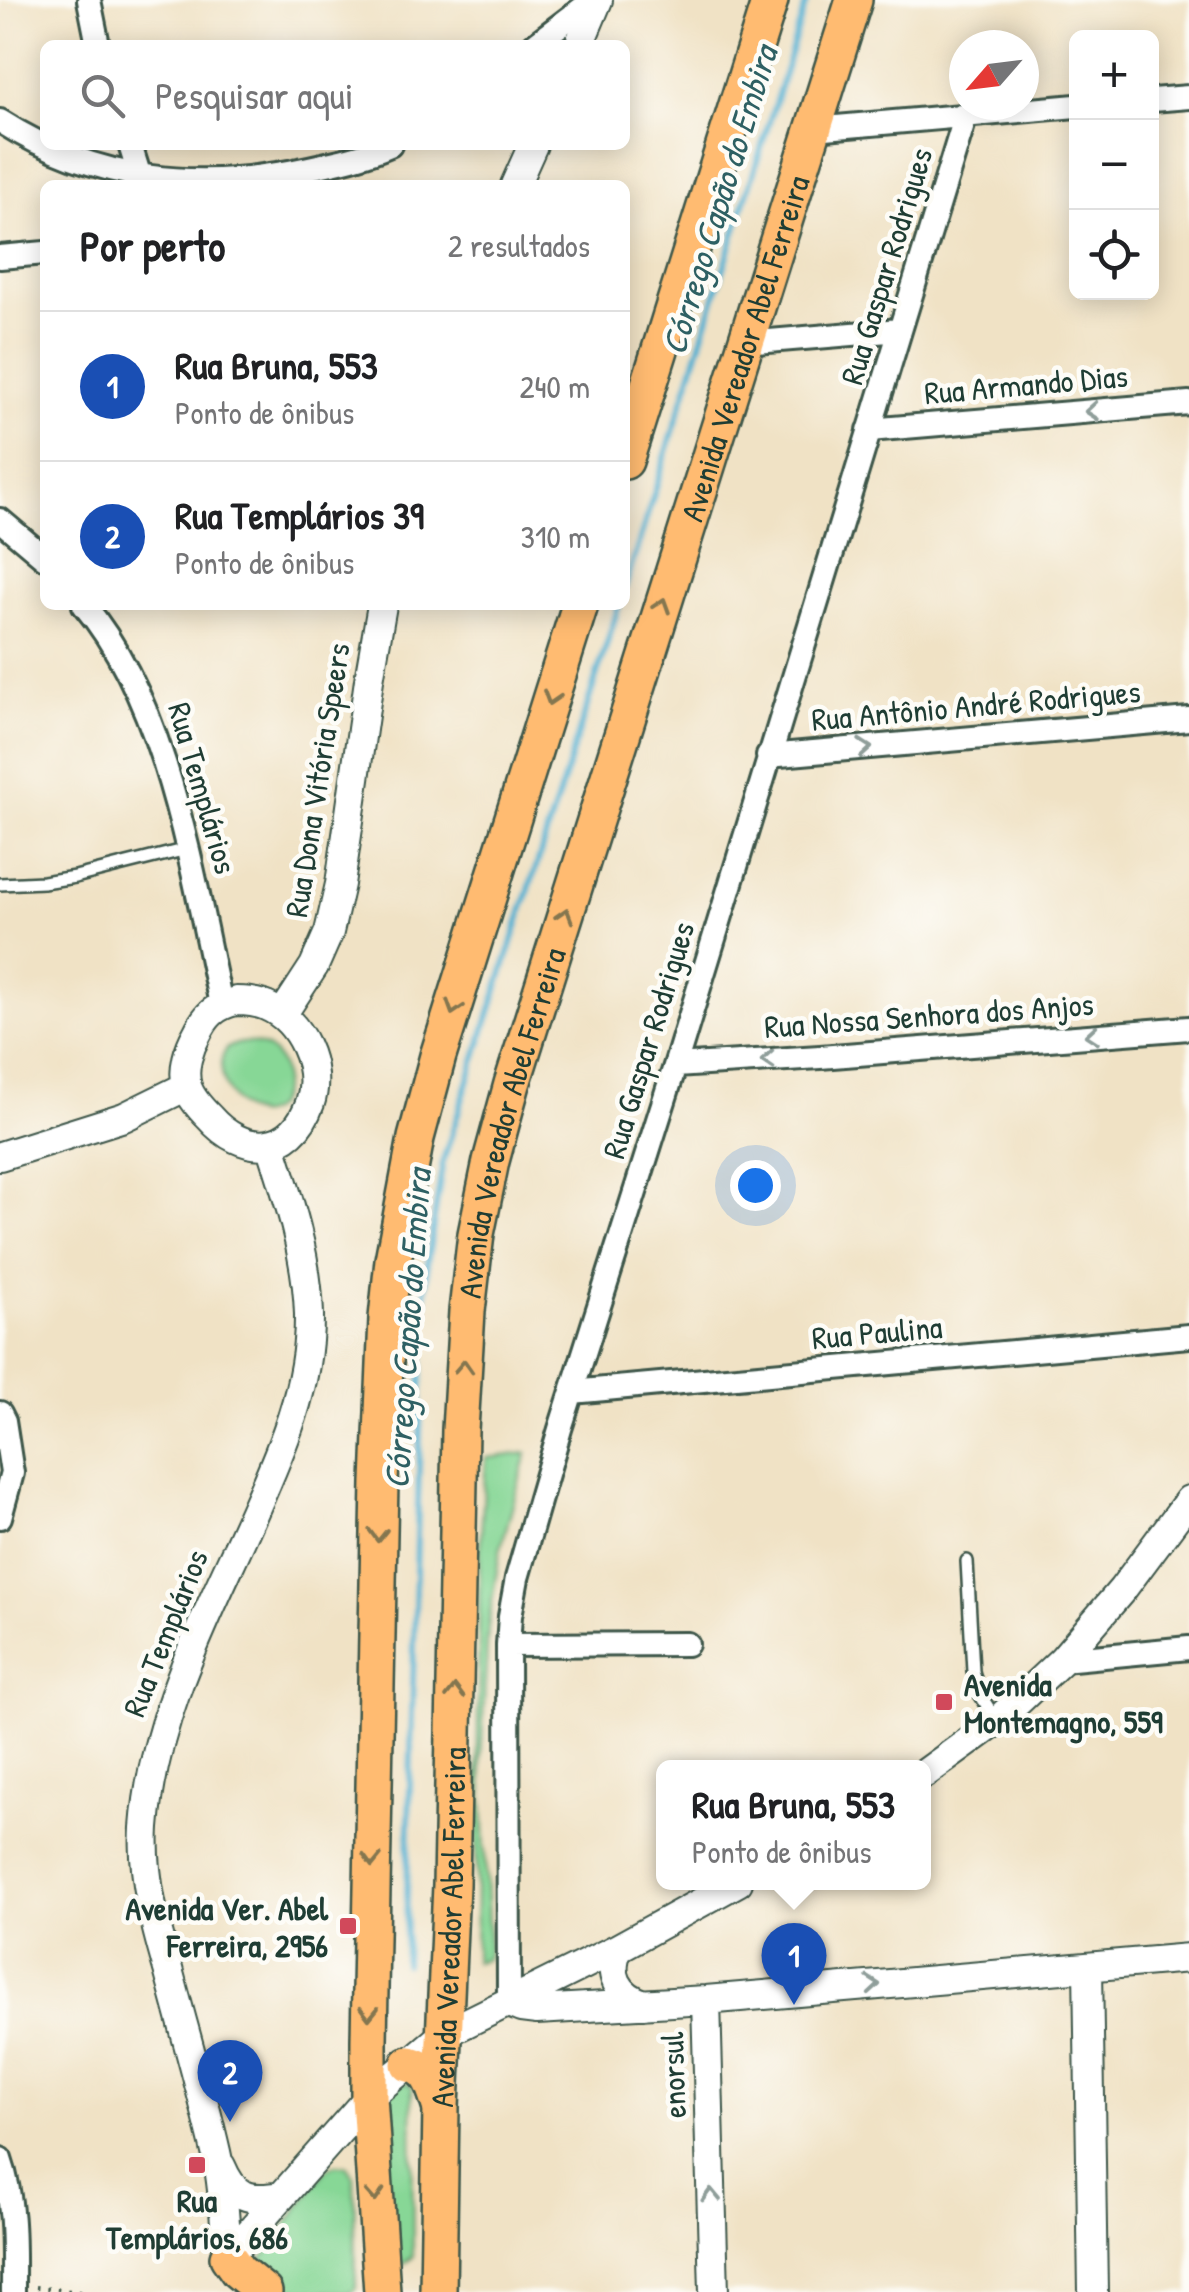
<!DOCTYPE html>
<html lang="pt">
<meta charset="utf-8">
<style>
:root{--surface:#fff;--page:#f2f2f2;--text:#202124;--muted:#757577;--line:#e0e0e0;--accent:#d1495b}
body{margin:0;font-family:"Patrick Hand",sans-serif;background:var(--page);color:var(--text)}
.controls{position:absolute;right:30px;top:30px;display:grid;overflow:hidden;border-radius:15px;box-shadow:0 5px 25px #0003}
.controls button{width:90px;height:90px;display:grid;place-items:center;padding:0;border:0;border-bottom:2px solid var(--line);background:var(--surface);color:var(--text);font:50px sans-serif}
.compass{position:absolute;left:949px;top:30px;width:90px;height:90px;border-radius:50%;background:var(--surface);box-shadow:0 5px 25px #0003;rotate:242deg}
.you{position:absolute;left:755px;top:1185px;width:35px;height:35px;margin:-25px;border:8px solid #fff;border-radius:50%;background:#1a73e8;box-shadow:0 0 0 15px #1a73e833}
.badge{display:grid;place-items:center;width:65px;height:65px;border-radius:50%;background:var(--accent);color:#fff;font-size:32px;font-weight:700}
.pin{position:absolute;translate:-50% -82px;filter:drop-shadow(0 2px 5px #0008)}
.pin::after{content:'';position:absolute;top:52px;width:35px;height:30px;background:inherit;clip-path:polygon(0 0,100% 0,50% 100%)}
.popup{position:absolute;left:656px;top:1760px;width:275px;height:130px;box-sizing:border-box;display:grid;place-content:center;border-radius:15px;background:var(--surface);filter:drop-shadow(0 2px 8px #0005);font-size:32px;white-space:nowrap;color:var(--muted)}
.popup b{font-size:38px;color:var(--text)}
.popup::after{content:'';position:absolute;left:50%;top:100%;margin-left:-20px;border:20px solid transparent;border-top-color:var(--surface)}
.list{margin:0;padding:0;list-style:none}
h2{display:flex;justify-content:space-between;align-items:center;height:130px;margin:0;padding:0 40px;font-size:42px}
h2 small{font-size:32px;font-weight:400;color:var(--muted)}
.list li{display:grid;grid-template-columns:65px 1fr auto;gap:30px;align-items:center;box-sizing:border-box;height:150px;padding:0 40px;border-top:2px solid var(--line)}
.list b{display:block;font-size:38px;white-space:nowrap}
.list p{margin:0;font-size:32px;white-space:nowrap;color:var(--muted)}
.list em{font-size:32px;font-style:normal;color:var(--muted)}
.icon{flex:none;width:55px;height:55px;fill:none;stroke:currentColor;stroke-width:2;stroke-linecap:round;stroke-linejoin:round}
.map{position:relative;flex:none;width:1189px;height:2292px;overflow:hidden}
.search{position:absolute;background:var(--surface);box-shadow:0 5px 25px #0003;left:40px;top:40px;width:590px;height:110px;display:flex;align-items:center;gap:25px;box-sizing:border-box;padding:0 35px;border-radius:15px;color:var(--muted);font-size:38px}
.panel{position:absolute;background:var(--surface);box-shadow:0 5px 25px #0003;left:40px;top:180px;width:590px;height:430px;border-radius:15px}
.map>svg:first-child{display:block}
.green{fill:#87d796;stroke:#538a65;stroke-width:2.5}
.lines{fill:none;stroke-linecap:round;stroke-linejoin:round}
.stream{stroke:#52b1d1;stroke-width:6}
.service-casing{stroke:#3e564a;stroke-width:16}
.minor-casing{stroke:#3e564a;stroke-width:28}
.tertiary-casing{stroke:#3e564a;stroke-width:32}
.primary-casing{stroke:#3e564a;stroke-width:40}
.path{stroke:#3e564a;stroke-width:4;stroke-dasharray:2.5 8;stroke-linecap:butt}
.service{stroke:#fff;stroke-width:11}
.minor{stroke:#fff;stroke-width:22}
.tertiary{stroke:#fff;stroke-width:28}
.primary{stroke:#ffbb71;stroke-width:35}
.oneway{stroke:#8f9e9a}
.oneway2{stroke:#84764f}
.poi-dot{fill:#d1495b;stroke:#fdfcf7;stroke-width:4}
.labels{text-anchor:middle;dominant-baseline:central;stroke-width:9;stroke-linejoin:round;paint-order:stroke}
.street-label{font-size:32px;fill:#1f3d34;stroke:#fdfcf7}
.poi-label{font-size:32px;font-weight:bold;fill:#1f3d34;stroke:#fdfcf7;text-anchor:start}
.water-label{font-size:35px;font-style:italic;fill:#2e6063;stroke:#fdfcf7}
</style>
<div class="map">
<svg width="1189" height="2292" viewBox="0 0 1189 2292">
<rect width="100%" height="100%" fill="#fdfcf7"/>
<filter id="ink" filterUnits="userSpaceOnUse"><feTurbulence type="fractalNoise" baseFrequency=".01" numOctaves="2"/><feDisplacementMap in="SourceGraphic" scale="20" xChannelSelector="R" yChannelSelector="G"/><feConvolveMatrix kernelMatrix="1 2 1 2 8 2 1 2 1" color-interpolation-filters="sRGB"/></filter>
<filter id="wash" filterUnits="userSpaceOnUse"><feTurbulence type="fractalNoise" baseFrequency=".0048" numOctaves="4" result="noise"/><feDisplacementMap in="SourceGraphic" scale="40" xChannelSelector="R" yChannelSelector="G"/><feGaussianBlur stdDeviation="2.25" result="paint"/><feColorMatrix in="noise" values="0 0 0 0 0 0 0 0 0 0 0 0 0 0 0 0 0 1.4 0 .05"/><feComposite in="paint" operator="in"/></filter>
<g filter="url(#wash)">
<rect width="100%" height="100%" fill="#f0e2c5"/>
<!-- green -->
<path class="green" d="M242 1043C272 1041 290 1065 281 1094 279 1101 275 1109 268 1112 238 1127 209 1068 227 1049 231 1045 236 1044 242 1043Z
M527 1453 500 1551 488 1627 481 1760 489 1946 486 1959 475 1962 480 1551 486 1458Z
M402 2082 412 2085 413 2257 391 2272 383 2096Z
M335 2165 346 2166 354 2176 356 2288 351 2292C329 2292 275 2292 263 2279 262 2279 258 2264 258 2264L326 2170Z"/>
<g class="lines">
<!-- stream -->
<path class="stream" d="M625 587 807 0
M405 1964 422 1362 427 1264 443 1161 619 605"/>
</g>
</g>
<g filter="url(#ink)">
<g class="lines">
<!-- service casing -->
<g class="service-casing">
<path id="service" d="M0 884 43 882 75 877 187 849
M967 1561 973 1671 979 1693 997 1721"/>
</g>
<!-- minor casing -->
<g class="minor-casing">
<path id="minor" d="M89 0 98 45
M534 45 593 0
M1152 100 1189 97
M0 121C97 183 199 192 309 168 337 162 365 156 390 145
M814 129 1076 106
M130 145 140 177 134 185
M0 257 45 253
M745 343 900 330
M869 430 1189 403
M0 520 45 558
M84 605C169 706 193 878 221 1004
M768 756 1189 719
M675 1066 820 1057 1189 1028
M572 1392 1189 1336
M0 1413 4 1421 12 1473 0 1517
M508 1645 687 1644
M1062 1660 1189 1648
M509 2003 508 1645 510 1616 517 1578 560 1429 675 1066 966 115
M0 2159C15 2202 13 2247 13 2292"/>
</g>
<!-- tertiary casing -->
<g class="tertiary-casing">
<path id="tertiary" d="M579 45 598 0
M515 185 533 145
M236 1001C246 1001 257 1002 266 1006 300 1020 322 1067 310 1103 291 1156 243 1156 209 1117 201 1109 190 1096 187 1086 182 1069 189 1048 197 1034 206 1015 215 1006 236 1001Z
M282 1015 314 966 329 932 340 884 369 680 382 605
M0 1156 124 1117 187 1086
M924 1774 997 1721 1062 1660 1122 1590 1189 1500
M618 1948C607 1974 617 1995 644 2004
M1088 1967 1093 2292
M706 2000 714 2292
M509 2003 521 2008 537 2010 706 2000 1189 1958
M221 2166C235 2199 248 2201 282 2196
M228 2257C224 2222 224 2186 216 2152 202 2091 184 2030 168 1969 155 1925 142 1875 145 1828 153 1716 207 1617 252 1516 281 1451 310 1387 309 1314 307 1255 289 1200 271 1145
M228 2257 369 2097 444 2034 618 1948 738 1882"/>
</g>
<!-- primary casing -->
<g class="primary-casing">
<g id="primary">
<path d="M625 461 770 0"/>
<path d="M409 2064C430 2068 434 2088 440 2106"/>
<path d="M228 2257 238 2271 264 2292"/>
<path d="M382 2292 369 2097V2040L380 1482 387 1318 393 1260 416 1138 438 1056 580 605"/>
<path id="s1" d="M438 2292 441 2107 451 1885 460 1430 467 1311 476 1234 491 1161 512 1084 854 0"/>
</g>
</g>
<!-- path -->
<path class="path" d="M36 2287 81 2292"/>
<!-- service -->
<use href="#service" class="service"/>
<!-- minor -->
<use href="#minor" class="minor"/>
<!-- tertiary -->
<use href="#tertiary" class="tertiary"/>
<!-- primary -->
<use href="#primary" class="primary"/>
</g>
<!-- one-way arrows -->
<defs><path id="oneway-chevron" d="M-2-3.5L2.5 0L-2 3.5" fill="none" stroke-width="1.6" stroke-linecap="round" stroke-linejoin="round" transform="scale(2.5)"/></defs>
<g class="oneway">
<use href="#oneway-chevron" transform="translate(1092 411) rotate(175)"/>
<use href="#oneway-chevron" transform="translate(865 748) rotate(-5)"/>
<use href="#oneway-chevron" transform="translate(1092 1035) rotate(175)"/>
<use href="#oneway-chevron" transform="translate(768 1060) rotate(176)"/>
<use href="#oneway-chevron" transform="translate(873 1985) rotate(-5)"/>
<use href="#oneway-chevron" transform="translate(711 2195) rotate(-92)"/>
</g>
<g class="oneway2">
<use href="#oneway-chevron" transform="translate(662 605) rotate(-72)"/>
<use href="#oneway-chevron" transform="translate(551 698) rotate(107)"/>
<use href="#oneway-chevron" transform="translate(565 915) rotate(-73)"/>
<use href="#oneway-chevron" transform="translate(454 1008) rotate(108)"/>
<use href="#oneway-chevron" transform="translate(464 1367) rotate(-87)"/>
<use href="#oneway-chevron" transform="translate(378 1535) rotate(91)"/>
<use href="#oneway-chevron" transform="translate(455 1692) rotate(-89)"/>
<use href="#oneway-chevron" transform="translate(372 1860) rotate(91)"/>
<use href="#oneway-chevron" transform="translate(369 2013) rotate(91)"/>
<use href="#oneway-chevron" transform="translate(375 2195) rotate(86)"/>
</g>
</g>
<!-- markers -->
<g class="poi-dot">
<rect x="934" y="1692" width="20" height="20" rx="5"/>
<rect x="338" y="1916" width="20" height="20" rx="5"/>
<rect x="187" y="2155" width="20" height="20" rx="5"/>
</g>
<g class="labels">
<!-- street labels -->
<g class="street-label">
<text transform="translate(886 266) rotate(-73)">Rua Gaspar Rodrigues</text>
<text stroke="none"><textPath href="#s1" startOffset="1985">Avenida Vereador Abel Ferreira</textPath></text>
<text transform="translate(1026 384) rotate(-5)">Rua Armando Dias</text>
<text transform="translate(976 705) rotate(-5)">Rua Antônio André Rodrigues</text>
<text transform="translate(317 780) rotate(-81)">Rua Dona Vitória Speers</text>
<text transform="translate(203 788) rotate(74)">Rua Templários</text>
<text transform="translate(929 1015) rotate(-4)">Rua Nossa Senhora dos Anjos</text>
<text transform="translate(648 1040) rotate(-73)">Rua Gaspar Rodrigues</text>
<text stroke="none"><textPath href="#s1" startOffset="1175">Avenida Vereador Abel Ferreira</textPath></text>
<text transform="translate(877 1332) rotate(-5)">Rua Paulina</text>
<text transform="translate(165 1633) rotate(-68)">Rua Templários</text>
<text stroke="none"><textPath href="#s1" startOffset="365">Avenida Vereador Abel Ferreira</textPath></text>
<text transform="translate(673 2075) rotate(-92)">enorsul</text>
</g>
<!-- poi labels -->
<g class="poi-label">
<text x="964" y="1684">Avenida<tspan x="964" dy="37">Montemagno, 559</tspan></text>
<text x="328" y="1908" text-anchor="end">Avenida Ver. Abel<tspan x="328" dy="37">Ferreira, 2956</tspan></text>
<text x="197" y="2200" text-anchor="middle">Rua<tspan x="197" dy="37">Templários, 686</tspan></text>
</g>
<!-- water labels -->
<g class="water-label">
<text transform="translate(719 200) rotate(-73)">Córrego Capão do Embira</text>
<text transform="translate(407 1329) rotate(-86)">Córrego Capão do Embira</text>
</g>
</g>
</svg>
<div class="controls">
<button>+</button>
<button>−</button>
<button><svg class="icon" aria-label="locate" viewBox="0 0 24 24"><circle cx="12" cy="12" r="6"/><path d="M12 2v4M12 18v4M2 12h4M18 12h4"/></svg></button>
</div>
<svg class="compass" viewBox="-18 -18 36 36"><path d="M0-13l5 13h-10z" fill="#e53935"/><path d="M0 13l5-13h-10z" fill="#757577"/></svg>
<div class="you"></div>
<div class="pin badge" style="left:794px;top:2005px;background:#1a4fb4">1</div>
<div class="popup"><b>Rua Bruna, 553</b>Ponto de ônibus</div>
<div class="pin badge" style="left:230px;top:2122px;background:#1a4fb4">2</div>
<div class="search"><svg class="icon" aria-label="search" viewBox="0 0 24 24"><circle cx="10" cy="10" r="6"/><path d="M15 15l6 6"/></svg>Pesquisar aqui</div>
<section class="panel">
<h2>Por perto<small>2 resultados</small></h2>
<ul class="list">
<li><span class="badge" style="background:#1a4fb4">1</span><div><b>Rua Bruna, 553</b><p>Ponto de ônibus</p></div><em>240 m</em></li>
<li><span class="badge" style="background:#1a4fb4">2</span><div><b>Rua Templários 39</b><p>Ponto de ônibus</p></div><em>310 m</em></li>
</ul>
</section>
</div>
